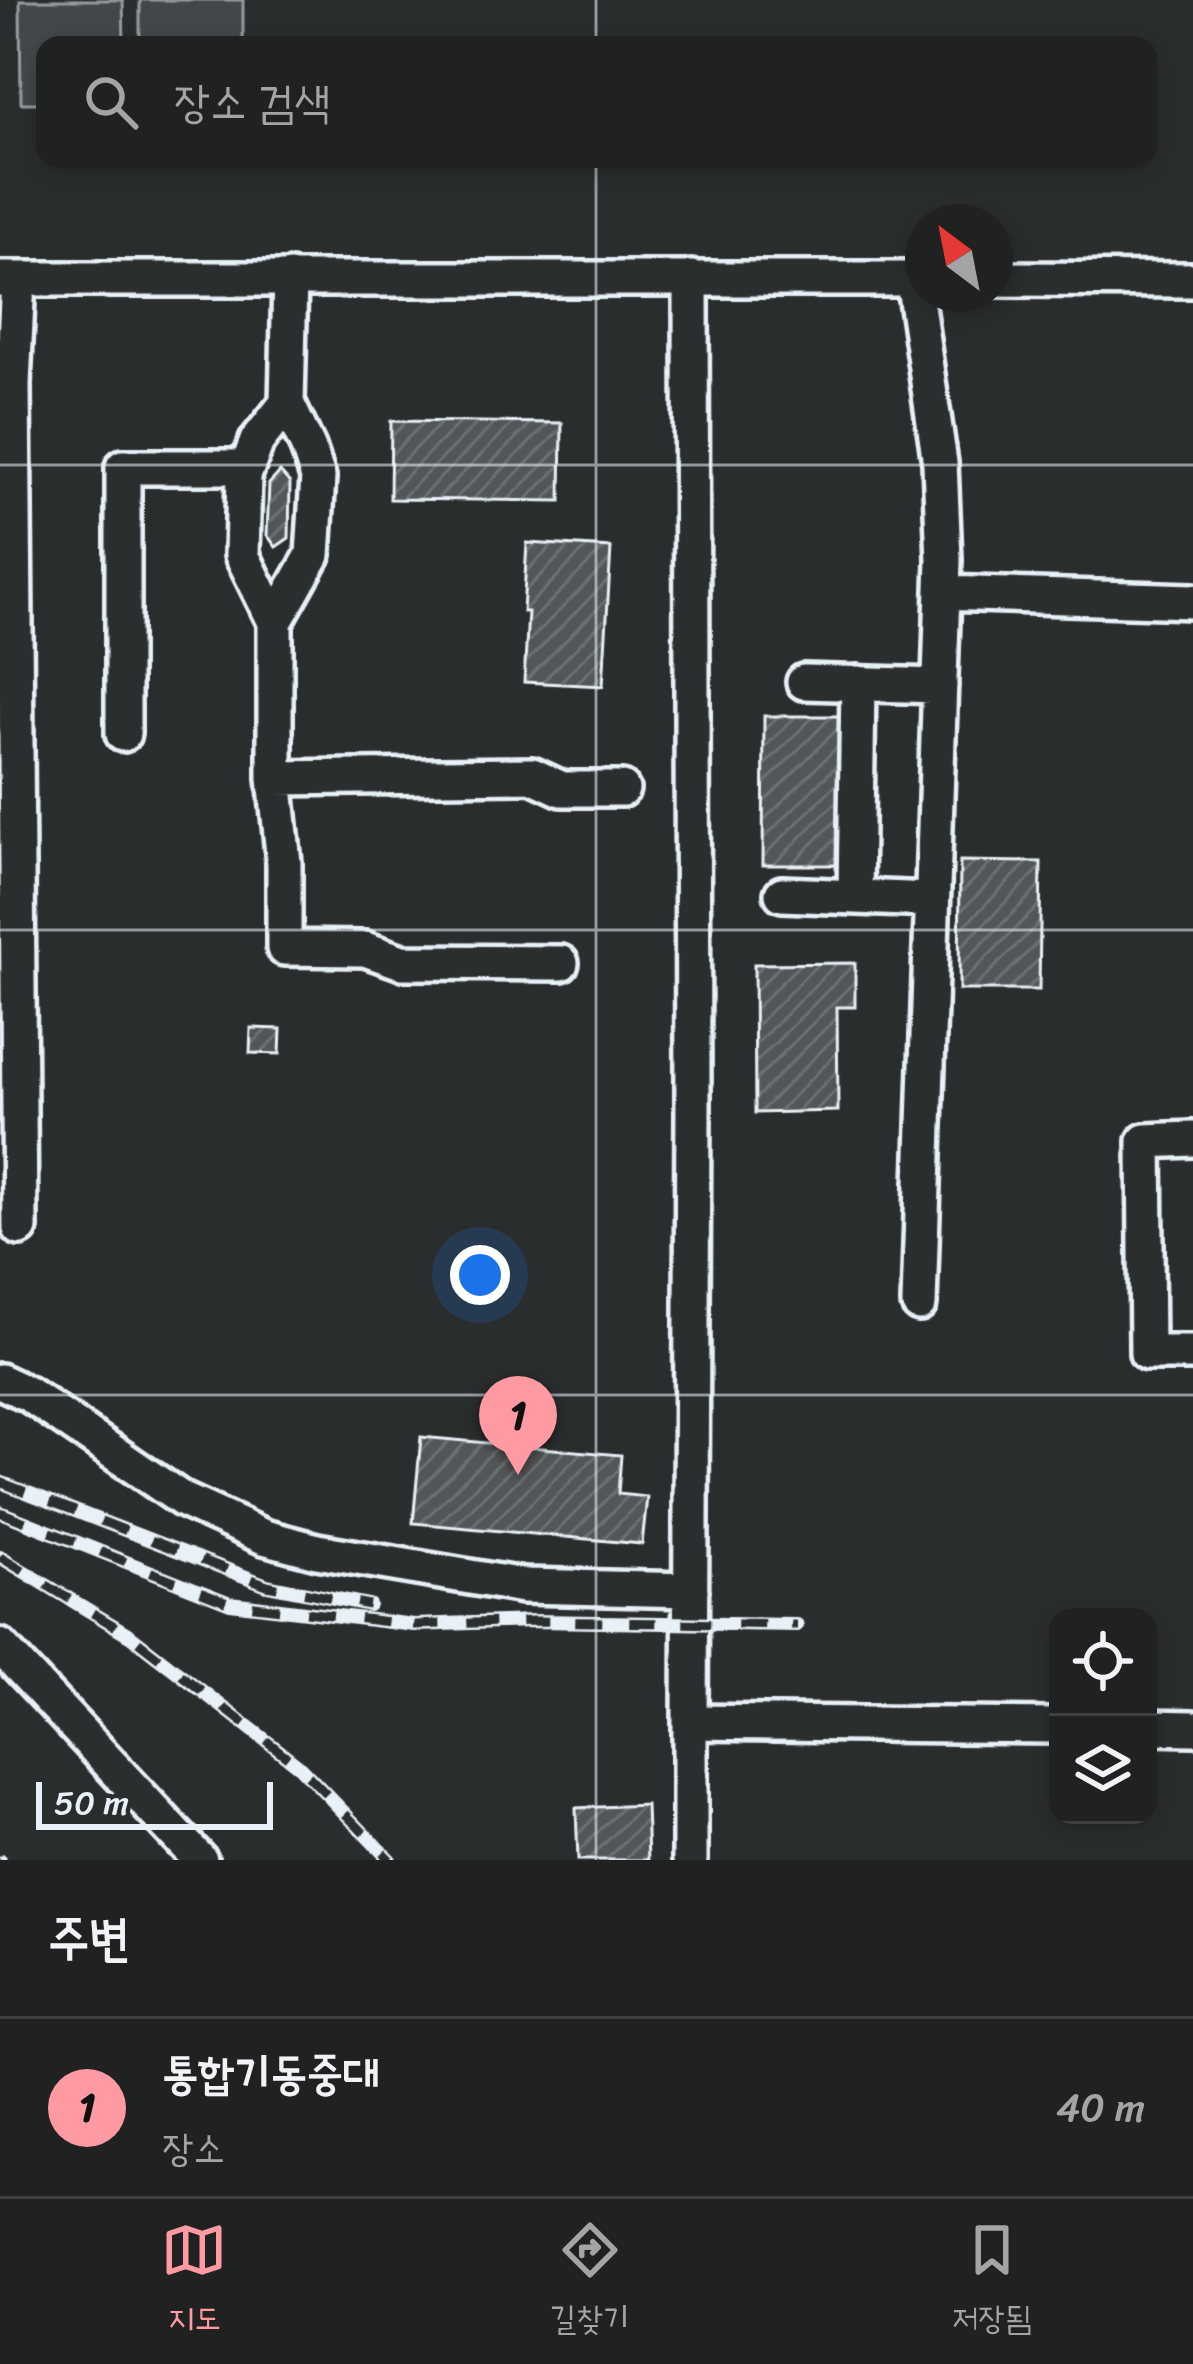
<!DOCTYPE html>
<html lang="ko">
<meta charset="utf-8">
<style>
:root{--surface:#202222;--page:#282a2a;--text:#f1f3f6;--muted:#a2a4a5;--line:#3d3f40;--accent:#ff9aa2}
body{margin:0;font-family:Sriracha,"Poor Story",sans-serif;background:var(--page);color:var(--text)}
.controls{position:absolute;right:36px;bottom:36px;display:grid;overflow:hidden;border-radius:24px;box-shadow:0 6px 18px #0003}
.controls button{width:108px;height:108px;display:grid;place-items:center;padding:0;border:0;border-bottom:3px solid var(--line);background:var(--surface);color:var(--text);font:60px sans-serif}
.compass{position:absolute;left:905px;top:204px;width:108px;height:108px;border-radius:50%;background:var(--surface);box-shadow:0 6px 18px #0003;rotate:328deg}
.scale{position:absolute;left:36px;bottom:30px;width:237px;box-sizing:border-box;padding-left:12px;border:6px solid #e8f1f8;border-top:0;font-size:33px;line-height:42px;white-space:nowrap;color:#e8f1f8;-webkit-text-stroke:9px #2a2d2e;paint-order:stroke}
.you{position:absolute;left:480px;top:1275px;width:42px;height:42px;margin:-30px;border:9px solid #fff;border-radius:50%;background:#1a73e8;box-shadow:0 0 0 18px #1a73e833}
.badge{display:grid;place-items:center;width:78px;height:78px;border-radius:50%;background:var(--accent);color:#111;font-size:39px;font-weight:700}
.pin{position:absolute;translate:-50% -99px;filter:drop-shadow(0 3px 6px #0008)}
.pin::after{content:'';position:absolute;top:63px;width:42px;height:36px;background:inherit;clip-path:polygon(0 0,100% 0,50% 100%)}
.list{margin:0;padding:0;list-style:none}
h2{display:flex;justify-content:space-between;align-items:center;height:156px;margin:0;padding:0 48px;font-size:51px}
h2 small{font-size:39px;font-weight:400;color:var(--muted)}
.list li{display:grid;grid-template-columns:78px 1fr auto;gap:36px;align-items:center;box-sizing:border-box;height:180px;padding:0 48px;border-top:3px solid var(--line)}
.list b{display:block;font-size:45px;white-space:nowrap}
.list p{margin:0;font-size:39px;white-space:nowrap;color:var(--muted)}
.list em{font-size:39px;font-style:normal;color:var(--muted)}
.icon{flex:none;width:66px;height:66px;fill:none;stroke:currentColor;stroke-width:2;stroke-linecap:round;stroke-linejoin:round}
.map{position:relative;flex:none;width:1193px;height:1860px;overflow:hidden}
.search{position:absolute;background:var(--surface);box-shadow:0 6px 18px #0003;left:36px;right:36px;top:36px;height:132px;display:flex;align-items:center;gap:30px;box-sizing:border-box;padding:0 42px;border-radius:24px;color:var(--muted);font-size:45px}
.sheet{height:336px;background:var(--surface)}
nav{display:flex;justify-content:space-around;align-items:center;box-sizing:border-box;height:168px;border-top:3px solid var(--line);background:var(--surface);font-size:33px;color:var(--muted)}
nav a{display:grid;justify-items:center;gap:6px}
nav .on{color:var(--accent)}
.map>svg:first-child{display:block}
.pitch{fill:#424648;stroke:#959ca0;stroke-width:3}
.building{fill:url(#building-hatch);stroke:#e8f1f8;stroke-width:3}
.lines{fill:none;stroke-linecap:round;stroke-linejoin:round}
.minor-casing{stroke:#e8f1f8;stroke-width:42}
.path{stroke:#e8f1f8;stroke-width:6;stroke-dasharray:12 9;stroke-linecap:butt}
.minor{stroke:#2a2d2e;stroke-width:33}
.rail-casing{stroke:#e8f1f8;stroke-width:14}
.rail{stroke:#2a2d2e;stroke-width:9;stroke-dasharray:27;stroke-linecap:butt}
.grid{fill:none;stroke:#e8f1f8;stroke-width:3;stroke-opacity:0.55}
</style>
<div class="map">
<svg width="1193" height="1860" viewBox="0 0 1193 1860">
<defs>
<pattern id="building-hatch" width="6" height="6" patternUnits="userSpaceOnUse" patternTransform="scale(3)"><rect width="6" height="6" fill="#535759"/><path d="M-1 1l2-2M0 6l6-6M5 7l2-2" fill="none" stroke="#6c7072"/></pattern>
</defs>
<rect width="100%" height="100%" fill="#2a2d2e"/>
<filter id="ink" filterUnits="userSpaceOnUse"><feTurbulence type="fractalNoise" baseFrequency=".00833" numOctaves="2"/><feDisplacementMap in="SourceGraphic" scale="24" xChannelSelector="R" yChannelSelector="G"/><feConvolveMatrix kernelMatrix="1 2 1 2 8 2 1 2 1" color-interpolation-filters="sRGB"/></filter>
<g filter="url(#ink)">
<!-- pitch -->
<path class="pitch" d="M20 0H123L124 45H45V103H21Z
M140 0H243V45H140Z"/>
<!-- building -->
<path class="building" d="M391 421 562 423 561 501 390 499Z
M280 472 290 483 289 538 276 547 267 535 269 484Z
M527 543 611 548 603 686 524 682 528 612H523Z
M764 716H844L843 865H763Z
M960 861 1041 862 1039 990H959Z
M855 963V1007H837L838 1111 755 1113 754 964Z
M251 1028 281 1029 280 1054 250 1053Z
M421 1437 621 1455 618 1494 647 1497 642 1544 413 1523Z
M646 1805 648 1860H578L576 1808Z"/>
<g class="lines">
<!-- minor casing -->
<g class="minor-casing">
<path id="minor" d="M691 278 693 1110 690 1722 1058 1726
M0 279H923
M18 279 13 384 20 1228
M913 279 940 463 944 560 919 1304
M995 279 1193 280
M287 403 257 441 244 476 242 555 275 622 313 555 318 477 308 447 287 403 290 278
M943 593 1193 601
M275 622V778L284 863V948L365 949 402 962 561 963
M804 682 940 686
M123 734V467H247
M275 778 532 775 562 789H622
M782 894 932 900
M855 897 858 683
M1193 1139 1145 1141 1147 1353H1193
M0 1381 28 1394 183 1500 264 1537 317 1551 523 1586 691 1590
M0 1646 200 1860
M1148 1727 1193 1728
M690 1860V1722"/>
</g>
<!-- path -->
<path class="path" d="M0 1856 4 1860"/>
<!-- minor -->
<use href="#minor" class="minor"/>
<!-- rail casing -->
<g class="rail-casing">
<path id="rail" d="M0 1482 267 1585 369 1605
M0 1512 230 1603 414 1625 534 1621 797 1625
M0 1557 131 1636 299 1766 390 1860"/>
</g>
<!-- rail -->
<use href="#rail" class="rail"/>
</g>
</g>
<!-- grid -->
<path class="grid" d="M596 0V45M596 159V1860M0 465H1193M0 930H1193M0 1395H1193"/>
</svg>
<div class="controls">
<button><svg class="icon" aria-label="locate" viewBox="0 0 24 24"><circle cx="12" cy="12" r="6"/><path d="M12 2v4M12 18v4M2 12h4M18 12h4"/></svg></button>
<button><svg class="icon" aria-label="layers" viewBox="0 0 24 24"><path d="M12 4l9 5-9 5-9-5zM3 14l9 5 9-5"/></svg></button>
</div>
<svg class="compass" viewBox="-18 -18 36 36"><path d="M0-13l5 13h-10z" fill="#e53935"/><path d="M0 13l5-13h-10z" fill="#a2a4a5"/></svg>
<div class="scale">50 m</div>
<div class="you"></div>
<div class="pin badge" style="left:518px;top:1475px">1</div>
<div class="search"><svg class="icon" aria-label="search" viewBox="0 0 24 24"><circle cx="10" cy="10" r="6"/><path d="M15 15l6 6"/></svg>장소 검색</div>
</div>
<section class="sheet">
<h2>주변<small></small></h2>
<ul class="list">
<li><span class="badge">1</span><div><b>통합기동중대</b><p>장소</p></div><em>40 m</em></li>
</ul>
</section>
<nav>
<a class="on"><svg class="icon" aria-label="map" viewBox="0 0 24 24"><path d="M3 6l6-2 6 2 6-2v14l-6 2-6-2-6 2zM9 4v14M15 6v14"/></svg>지도</a>
<a><svg class="icon" aria-label="directions" viewBox="0 0 24 24"><path d="M12 3l9 9-9 9-9-9zM9 14v-3h6M13 9l2 2-2 2"/></svg>길찾기</a>
<a><svg class="icon" aria-label="saved" viewBox="0 0 24 24"><path d="M7 4h10v16l-5-4-5 4z"/></svg>저장됨</a>
</nav>
